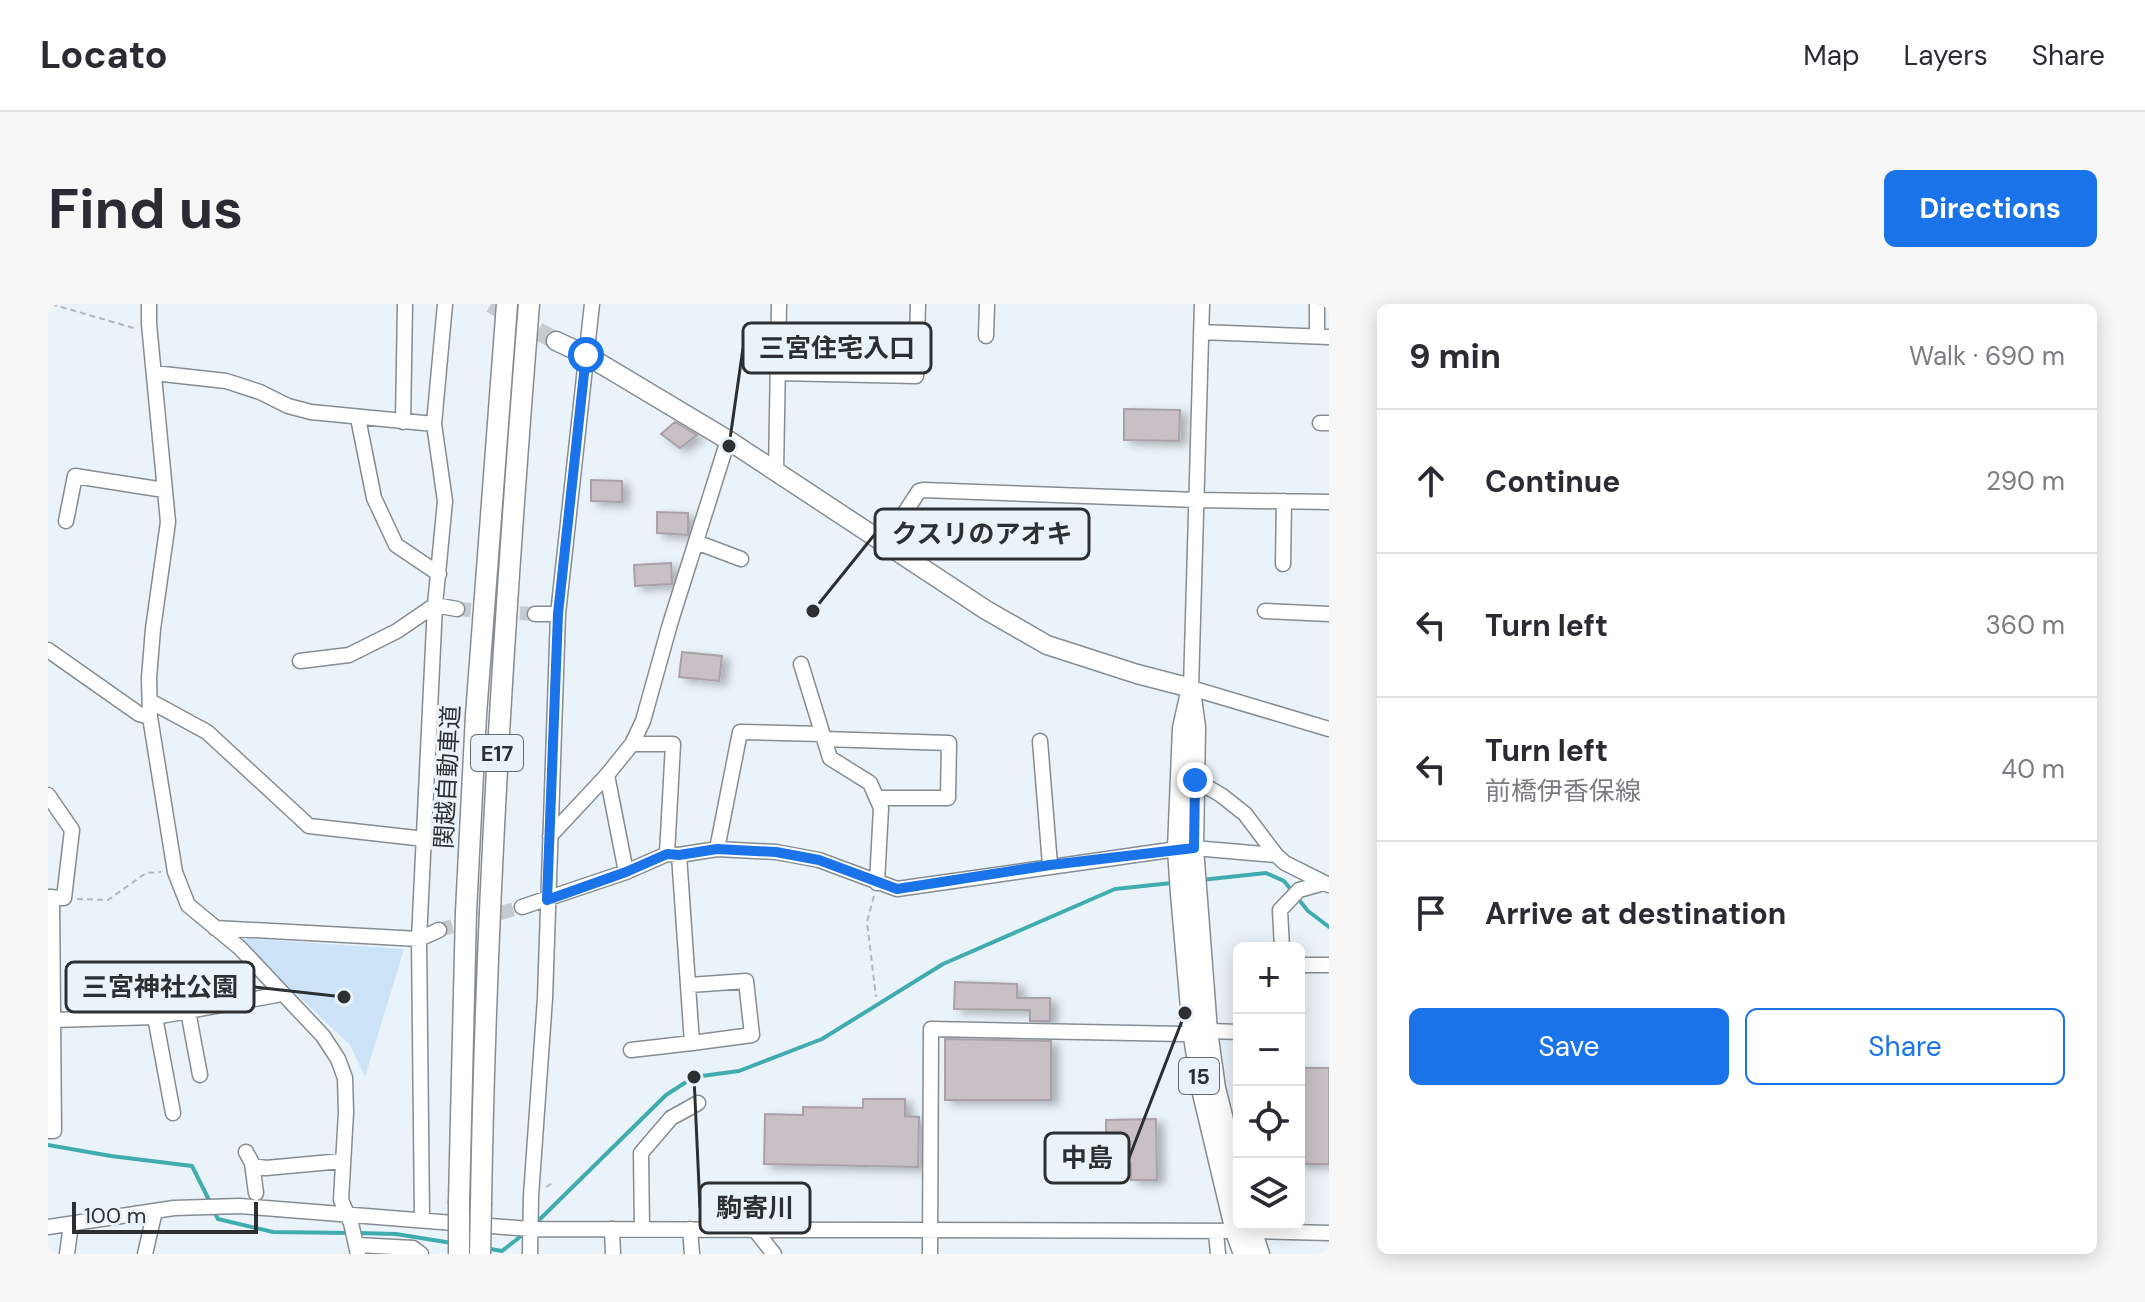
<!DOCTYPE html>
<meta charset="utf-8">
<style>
:root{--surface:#fff;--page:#f7f7f7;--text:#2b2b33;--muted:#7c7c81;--line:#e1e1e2;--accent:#1a73e8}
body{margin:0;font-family:"DM Sans","Noto Sans JP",sans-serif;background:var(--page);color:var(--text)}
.controls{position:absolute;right:24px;bottom:24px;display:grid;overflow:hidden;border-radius:12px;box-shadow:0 4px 20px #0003}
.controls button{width:72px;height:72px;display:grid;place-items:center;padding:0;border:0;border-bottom:2px solid var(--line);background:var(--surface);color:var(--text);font:40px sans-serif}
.scale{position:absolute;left:24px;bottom:20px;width:186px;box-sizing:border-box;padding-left:8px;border:4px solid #2d3033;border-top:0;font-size:22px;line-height:28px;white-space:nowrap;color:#2d3033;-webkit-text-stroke:6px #eaf3fa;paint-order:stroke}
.stop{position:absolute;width:24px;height:24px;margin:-18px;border:6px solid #1a73e8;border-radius:50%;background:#fff}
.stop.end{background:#1a73e8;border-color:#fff;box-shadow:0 2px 8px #0008}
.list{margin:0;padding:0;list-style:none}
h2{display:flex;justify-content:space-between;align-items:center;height:104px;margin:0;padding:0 32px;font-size:34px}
h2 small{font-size:26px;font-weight:400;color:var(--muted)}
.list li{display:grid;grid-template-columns:52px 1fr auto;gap:24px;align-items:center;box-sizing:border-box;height:144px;padding:0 32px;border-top:2px solid var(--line)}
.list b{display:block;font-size:30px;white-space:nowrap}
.list p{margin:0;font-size:26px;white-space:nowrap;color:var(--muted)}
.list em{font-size:26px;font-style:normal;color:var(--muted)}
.actions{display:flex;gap:16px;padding:24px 32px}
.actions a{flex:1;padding:18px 0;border:2px solid var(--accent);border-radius:12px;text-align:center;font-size:28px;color:var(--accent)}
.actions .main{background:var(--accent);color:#fff}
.icon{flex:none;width:44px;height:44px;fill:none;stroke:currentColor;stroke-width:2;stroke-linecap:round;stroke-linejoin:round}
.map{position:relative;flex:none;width:1281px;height:950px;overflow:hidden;border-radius:12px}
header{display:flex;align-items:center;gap:48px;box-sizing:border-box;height:112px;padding:0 40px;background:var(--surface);border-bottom:2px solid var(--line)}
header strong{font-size:38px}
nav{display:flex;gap:44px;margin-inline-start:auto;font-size:28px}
.intro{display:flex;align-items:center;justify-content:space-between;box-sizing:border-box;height:192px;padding:0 48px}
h1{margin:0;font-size:56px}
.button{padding:20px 36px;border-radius:12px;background:var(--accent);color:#fff;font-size:28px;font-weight:700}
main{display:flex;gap:48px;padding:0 48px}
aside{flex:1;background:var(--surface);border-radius:12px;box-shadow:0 4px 20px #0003}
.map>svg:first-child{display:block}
.green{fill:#cce3f7}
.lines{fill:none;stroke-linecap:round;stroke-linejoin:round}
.stream{stroke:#41acb0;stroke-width:4}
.building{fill:#c9c0c6;stroke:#a9a1a7;stroke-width:2;filter:url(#shadow)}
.minor-tunnel{stroke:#c4ccd2;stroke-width:14;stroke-dasharray:14 7;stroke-linecap:butt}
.major-tunnel{stroke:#c4ccd2;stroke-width:18;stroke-dasharray:18 9;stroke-linecap:butt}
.minor-casing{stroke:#858d93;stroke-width:17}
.major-casing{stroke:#858d93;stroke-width:21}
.highway-casing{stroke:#858d93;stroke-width:23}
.path{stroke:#b0b7bd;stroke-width:2;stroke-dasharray:6 4;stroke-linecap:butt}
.minor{stroke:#fff;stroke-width:14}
.major{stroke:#fff;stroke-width:18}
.highway{stroke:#fff;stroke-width:20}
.highway-bridge-casing{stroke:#858d93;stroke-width:23;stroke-linecap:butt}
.highway-bridge{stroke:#fff;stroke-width:20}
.route{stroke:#1a73e8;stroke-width:10}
.labels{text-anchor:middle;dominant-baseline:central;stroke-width:7;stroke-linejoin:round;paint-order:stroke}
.shield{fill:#eaf3fa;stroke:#666a6f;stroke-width:2}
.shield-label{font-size:22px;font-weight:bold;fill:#2d3033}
.street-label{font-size:24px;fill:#2d3033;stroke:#eaf3fa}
.leader{fill:none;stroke:#2d3033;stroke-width:3}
.callout-dot{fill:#2d3033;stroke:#eaf3fa;stroke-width:3}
.callout{fill:#eaf3fa;stroke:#2d3033;stroke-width:3}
.callout-label{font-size:26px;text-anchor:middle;font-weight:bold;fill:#2d3033}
</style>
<header>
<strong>Locato</strong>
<nav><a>Map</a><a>Layers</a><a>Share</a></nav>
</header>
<div class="intro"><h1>Find us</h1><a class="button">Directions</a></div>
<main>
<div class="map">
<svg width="1281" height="950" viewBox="0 0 1281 950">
<defs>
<filter id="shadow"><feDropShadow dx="7" dy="4" stdDeviation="4" flood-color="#0004"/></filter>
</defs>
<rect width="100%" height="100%" fill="#eaf3fa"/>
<!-- green -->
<path class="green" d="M189 634 356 645 317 773 302 741Z"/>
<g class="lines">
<!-- stream -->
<path class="stream" d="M1153 576 1218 569 1236 577 1260 607 1281 623
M0 841 63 852 144 862 162 898
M165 906 170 915 225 928 301 929
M487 920 618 791 646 773 691 767 774 735 895 660 1067 585 1124 579
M310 929 348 930 404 939
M437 944 454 947 477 929"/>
</g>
<!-- building -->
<path class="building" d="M1076 105 1132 106 1131 137 1076 136Z
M627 118 649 131 632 144 613 130Z
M543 176 574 177V198L543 197Z
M609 208 640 209V231L609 229Z
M623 259 624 280 587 282 586 261Z
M634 348 674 352 671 377 631 373Z
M907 678 969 680V694H1002V717H982V706L906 705Z
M897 735 1003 737V796H897Z
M1251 764H1281V860H1251Z
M815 795H857V812L871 813 870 863 716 860 717 810 755 811V803L815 804Z
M1108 815 1109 876H1083V860L1058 861V816Z"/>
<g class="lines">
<!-- minor-tunnel -->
<path class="minor-tunnel" d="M409 305 487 310
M391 626 474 603"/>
<!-- major-tunnel -->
<path class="major-tunnel" d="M443 0 508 37"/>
<!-- minor casing -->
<g class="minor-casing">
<path id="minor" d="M101 0V20L120 218 105 325 101 374 102 413 127 568 140 601 192 644 275 732 290 755 297 774 298 808 293 896 303 919 310 950
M1154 0 1143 384 1281 425
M1269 0V32
M1153 28 1281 33
M938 32 939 0
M106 69 178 77 212 88 240 102 263 108 386 120
M730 69 868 72 870 0
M310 114 326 194 348 241 391 270
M355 118 357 0
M1272 119H1281
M728 167 731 0
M18 217 27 172 116 186
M648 238 693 255
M837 239 871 187 875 186 1149 196 1281 198
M1235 260 1236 197
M1217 307 1281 310
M487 310H510
M0 346 91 410 102 413
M252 357 301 351 349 327 387 301 409 305
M753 360 782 454 822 479 833 504 829 579
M102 397 159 428 261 522 377 535
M776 435 901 439 900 494H829
M992 437 1002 561
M584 440H625L619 550
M559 471 578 568
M1147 476 1173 491 1197 510 1228 551 1237 559 1281 581
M0 491 24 526 16 594 0 593
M502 532 559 471 584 440 595 417 622 320 680 136
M669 545 692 428 774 430
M631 551 644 739 704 731 698 677 642 681
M474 603 578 568 619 550 631 551 669 545 728 548 771 556 849 585 1129 545 1146 544 1228 551
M167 624 371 635 391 626
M1234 644 1232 606 1251 586 1276 579
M1251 661H1281
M140 707 152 771
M107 713 125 809
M5 716 107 713 234 690
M1160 727 1191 728
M583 746 644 739
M0 827H6L4 593
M198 848 204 859 208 889
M205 862 218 864 294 857
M374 915 371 635 387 301 397 197 386 120 397 0
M0 923 126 904 192 902 482 925 1204 927 1281 929
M564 925 565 950
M594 925 593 849 623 814 650 799
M642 925 644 950
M707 926 726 950
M1168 928 1170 950
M309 941 365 944 373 950
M19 950 23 920
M97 950 107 907
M482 950 483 892 497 694 510 310 544 0
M882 950 883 725 1136 730"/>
</g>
<!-- major casing -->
<g class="major-casing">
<path id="major" d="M508 37 538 51 680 136 938 306 999 341 1089 370 1143 384
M1143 384 1134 424 1129 545 1132 590 1144 726 1153 785 1187 928 1195 950
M1144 394 1148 423 1146 544 1160 727 1168 784 1191 876
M1202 920 1212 950"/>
</g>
<!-- highway casing -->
<g class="highway-casing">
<path id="highway" d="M411 897 418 608 428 411 459 0
M433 899C438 599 457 300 481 0"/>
</g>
<!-- path -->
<path class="path" d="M3 0 89 25
M826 592 819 618 828 693
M29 595 60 596 98 569 113 568
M498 883 506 878"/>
<!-- minor -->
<use href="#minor" class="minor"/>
<!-- major -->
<use href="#major" class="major"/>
<!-- highway -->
<use href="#highway" class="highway"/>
<!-- highway-bridge casing -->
<g class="highway-bridge-casing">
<path id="highway-bridge" d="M411 950V897
M432 950 433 899"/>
</g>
<!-- highway-bridge -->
<use href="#highway-bridge" class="highway-bridge"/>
</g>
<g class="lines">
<!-- route -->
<path class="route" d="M538 51 510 310 499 596 578 568 619 550 631 551 669 545 728 548 771 556 849 585 1002 561 1146 544 1147 476"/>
</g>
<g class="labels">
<!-- shield labels -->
<g class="shield">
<rect x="423" y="431" width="52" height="36" rx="6"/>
<rect x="1131" y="754" width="40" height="36" rx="6"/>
</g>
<g class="shield-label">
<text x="449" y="449">E17</text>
<text x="1151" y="772">15</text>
</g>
<!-- street labels -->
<g class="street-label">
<text transform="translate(399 473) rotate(-87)">関越自動車道</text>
</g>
</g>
<!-- callouts -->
<path class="leader" d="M681 142L695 44M765 307L827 230M296 693L206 683M1137 709L1081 854M646 773L652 904"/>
<g class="callout-dot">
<circle cx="681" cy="142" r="8"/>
<circle cx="765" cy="307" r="8"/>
<circle cx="296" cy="693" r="8"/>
<circle cx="1137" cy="709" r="8"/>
<circle cx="646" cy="773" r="8"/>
</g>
<g class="callout">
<rect x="695" y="19" width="188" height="50" rx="8"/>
<rect x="827" y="205" width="214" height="50" rx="8"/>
<rect x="18" y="658" width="188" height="50" rx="8"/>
<rect x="997" y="829" width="84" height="50" rx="8"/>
<rect x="652" y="879" width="110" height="50" rx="8"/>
</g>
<g class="callout-label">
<text x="789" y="53">三宮住宅入口</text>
<text x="934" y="239">クスリのアオキ</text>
<text x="112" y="692">三宮神社公園</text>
<text x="1039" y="863">中島</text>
<text x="707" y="913">駒寄川</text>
</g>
</svg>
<div class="controls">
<button>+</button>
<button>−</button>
<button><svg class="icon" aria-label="locate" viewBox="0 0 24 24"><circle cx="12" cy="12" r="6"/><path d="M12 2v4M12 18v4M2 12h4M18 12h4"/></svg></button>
<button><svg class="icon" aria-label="layers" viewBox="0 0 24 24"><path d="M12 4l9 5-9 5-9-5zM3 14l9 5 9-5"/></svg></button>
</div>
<div class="scale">100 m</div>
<div class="stop" style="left:538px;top:51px"></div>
<div class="stop end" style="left:1147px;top:476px"></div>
</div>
<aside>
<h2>9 min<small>Walk · 690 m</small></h2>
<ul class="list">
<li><svg class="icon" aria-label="ahead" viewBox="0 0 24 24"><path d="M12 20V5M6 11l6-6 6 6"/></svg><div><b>Continue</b></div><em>290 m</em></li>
<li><svg class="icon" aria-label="left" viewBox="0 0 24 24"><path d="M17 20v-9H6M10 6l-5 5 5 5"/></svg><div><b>Turn left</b></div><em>360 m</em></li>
<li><svg class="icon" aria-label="left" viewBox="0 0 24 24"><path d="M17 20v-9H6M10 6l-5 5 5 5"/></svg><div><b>Turn left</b><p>前橋伊香保線</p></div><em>40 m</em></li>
<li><svg class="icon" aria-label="arrive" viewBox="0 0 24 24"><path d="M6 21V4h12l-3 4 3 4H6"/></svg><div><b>Arrive at destination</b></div></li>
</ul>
<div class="actions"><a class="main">Save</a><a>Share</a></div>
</aside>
</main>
